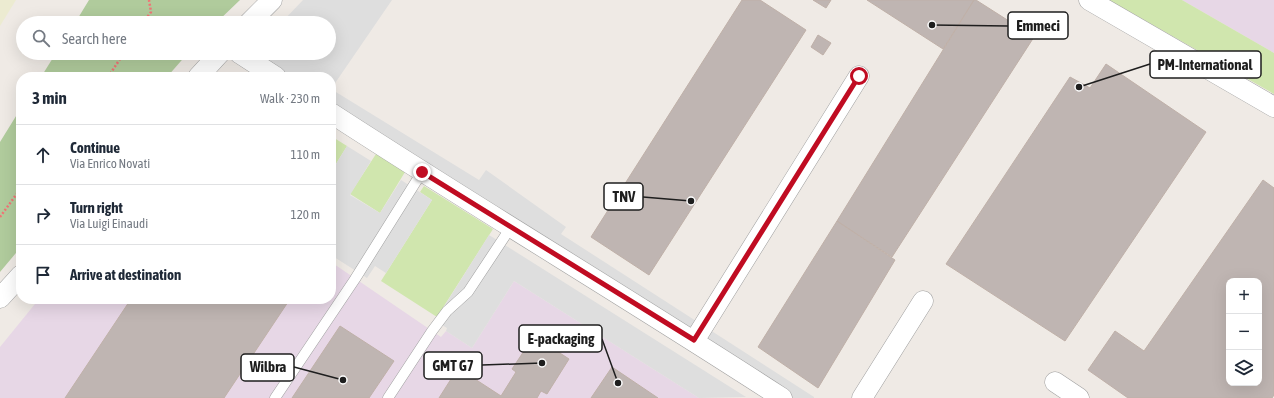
<!DOCTYPE html>
<meta charset="utf-8">
<style>
:root{--surface:#fff;--page:#f6f6f7;--text:#1f2937;--muted:#747a83;--line:#e0e1e3}
body{margin:0;font-family:"Asap Condensed",sans-serif;background:var(--page);color:var(--text)}
.controls{position:absolute;right:12px;bottom:12px;display:grid;overflow:hidden;border-radius:8px;box-shadow:0 4px 16px #0002}
.controls button{width:36px;height:36px;display:grid;place-items:center;padding:0;border:0;border-bottom:1px solid var(--line);background:var(--surface);color:var(--text);font:20px sans-serif}
.stop{position:absolute;width:12px;height:12px;margin:-9px;border:3px solid #c00c22;border-radius:50%;background:#fff}
.stop.end{background:#c00c22;border-color:#fff;box-shadow:0 1px 4px #0008}
.list{margin:0;padding:0;list-style:none}
h2{display:flex;justify-content:space-between;align-items:center;height:52px;margin:0;padding:0 16px;font-size:17px}
h2 small{font-size:13px;font-weight:400;color:var(--muted)}
.list li{display:grid;grid-template-columns:26px 1fr auto;gap:12px;align-items:center;box-sizing:border-box;height:60px;padding:0 16px;border-top:1px solid var(--line)}
.list b{display:block;font-size:15px;white-space:nowrap}
.list p{margin:0;font-size:13px;white-space:nowrap;color:var(--muted)}
.list em{font-size:13px;font-style:normal;color:var(--muted)}
.icon{flex:none;width:22px;height:22px;fill:none;stroke:currentColor;stroke-width:2;stroke-linecap:round;stroke-linejoin:round}
.map{position:relative;flex:none;width:1274px;height:398px;overflow:hidden}
.search{position:absolute;background:var(--surface);box-shadow:0 4px 16px #0002;left:16px;top:16px;width:320px;height:44px;display:flex;align-items:center;gap:10px;box-sizing:border-box;padding:0 14px;border-radius:22px;color:var(--muted);font-size:15px}
.panel{position:absolute;background:var(--surface);box-shadow:0 4px 16px #0002;left:16px;top:72px;width:320px;height:232px;border-radius:16px}
.map>svg:first-child{display:block}
.industrial{fill:#e7d7e6}
.farmland{fill:#ecebd1}
.grass{fill:#d0e6ae}
.forest{fill:#b0cb9c}
.parking{fill:#dedede}
.building{fill:#bfb5b2;stroke:#bfb0a8;fill-rule:evenodd}
.lines{fill:none;stroke-linecap:round;stroke-linejoin:round}
.lane-casing{stroke:#9f9f9f;stroke-width:11}
.street-casing{stroke:#9f9f9f;stroke-width:21}
.path{stroke:#f17375;stroke-width:2.5;stroke-dasharray:2 2;stroke-linecap:butt}
.lane{stroke:#fff;stroke-width:10}
.street{stroke:#fff;stroke-width:20}
.route{stroke:#c00c22;stroke-width:5}
.leader{fill:none;stroke:#1e1e1e;stroke-width:1.5}
.callout-dot{fill:#1e1e1e;stroke:#fff;stroke-width:1.5}
.callout{fill:#fff;stroke:#1e1e1e;stroke-width:1.5}
.callout-label{font-size:15px;text-anchor:middle;font-weight:bold;fill:#1e1e1e}
</style>
<div class="map">
<svg width="1274" height="398" viewBox="0 0 1274 398">
<rect width="100%" height="100%" fill="#efeae5"/>
<!-- industrial -->
<path class="industrial" d="M1182 0H1274V53Z
M331 262 441 337 446 331 472 348 514 281 699 398H0V347L39 299H331Z"/>
<!-- farmland -->
<path class="farmland" d="M0 0H16L0 26Z"/>
<!-- grass -->
<path class="grass" d="M1109 0H1182L1274 53V94Z
M331 136 347 146 331 172Z
M376 154 405 172 380 213 350 194Z
M424 186 493 229 437 317 381 281 432 200 420 192Z"/>
<!-- forest -->
<path class="forest" d="M89 0H240L216 23H75Z
M56 53H188L167 77H41Z
M21 108V247L0 272V142Z"/>
<!-- parking -->
<path class="parking" d="M303 0H392L331 89 479 180 486 170 566 227 561 234 814 397V398H791L331 111V77H277L252 53H329V23H281Z
M347 146 371 161 350 195 380 213 401 180 432 200 386 273 375 266 367 278 331 255V172Z
M489 235 746 397 699 398 514 281 472 348 446 331 447 328 435 321Z"/>
<!-- building -->
<path class="building" d="M742 0H760L806 30 649 275 591 237Z
M813 0H831L826 8Z
M867 0H974L943 49Z
M974 0H976L1034 37 892 257 837 221Z
M818 35 831 43 823 55 811 47Z
M1106 64 1206 132 1065 341 946 264 1070 77 1090 88Z
M1263 180 1274 188V395L1272 398H1128L1088 370 1115 331 1144 351ZM1229 281H1259V383H1229Z
M837 221 895 260 818 388 758 347Z
M131 299H290L224 398H65Z
M340 326 394 361 369 398H292Z
M534 336 569 359 547 394 541 391 537 398H439L458 368 501 396 516 372 512 369Z
M612 367 658 398H591Z"/>
<g class="lines">
<!-- lane casing -->
<g class="lane-casing">
<path id="lane" d="M275 398 355 279 422 172
M388 398 432 331 447 311 468 292 511 227"/>
</g>
<!-- street casing -->
<g class="street-casing">
<path id="street" d="M1089 0 1274 107
M249 23 272 0
M239 53 276 77
M198 77 220 53
M331 113C480 210 633 301 782 398
M0 298 21 275
M694 341 859 76
M1055 382 1079 398
M862 398 923 301"/>
</g>
<!-- path -->
<path class="path" d="M143 23 151 12 149 0
M108 77 124 53
M0 217 21 188"/>
<!-- lane -->
<use href="#lane" class="lane"/>
<!-- street -->
<use href="#street" class="street"/>
</g>
<g class="lines">
<!-- route -->
<path class="route" d="M422 172 694 340 859 76"/>
</g>
<!-- callouts -->
<path class="leader" d="M932 25L1008 26M1079 87L1150 64M691 201L643 197M618 383L602 339M542 363L482 365M343 380L294 367"/>
<g class="callout-dot">
<circle cx="932" cy="25" r="4"/>
<circle cx="1079" cy="87" r="4"/>
<circle cx="691" cy="201" r="4"/>
<circle cx="618" cy="383" r="4"/>
<circle cx="542" cy="363" r="4"/>
<circle cx="343" cy="380" r="4"/>
</g>
<g class="callout">
<rect x="1008" y="12" width="60" height="27" rx="4"/>
<rect x="1150" y="51" width="111" height="27" rx="4"/>
<rect x="604" y="183" width="39" height="27" rx="4"/>
<rect x="519" y="325" width="83" height="27" rx="4"/>
<rect x="424" y="352" width="58" height="27" rx="4"/>
<rect x="241" y="354" width="53" height="27" rx="4"/>
</g>
<g class="callout-label">
<text x="1038" y="31">Emmeci</text>
<text x="1205" y="70">PM-International</text>
<text x="624" y="202">TNV</text>
<text x="561" y="344">E-packaging</text>
<text x="453" y="371">GMT G7</text>
<text x="268" y="372">Wilbra</text>
</g>
</svg>
<div class="controls">
<button>+</button>
<button>−</button>
<button><svg class="icon" aria-label="layers" viewBox="0 0 24 24"><path d="M12 4l9 5-9 5-9-5zM3 14l9 5 9-5"/></svg></button>
</div>
<div class="stop" style="left:859px;top:76px"></div>
<div class="stop end" style="left:422px;top:172px"></div>
<div class="search"><svg class="icon" aria-label="search" viewBox="0 0 24 24"><circle cx="10" cy="10" r="6"/><path d="M15 15l6 6"/></svg>Search here</div>
<section class="panel">
<h2>3 min<small>Walk · 230 m</small></h2>
<ul class="list">
<li><svg class="icon" aria-label="ahead" viewBox="0 0 24 24"><path d="M12 20V5M6 11l6-6 6 6"/></svg><div><b>Continue</b><p>Via Enrico Novati</p></div><em>110 m</em></li>
<li><svg class="icon" aria-label="right" viewBox="0 0 24 24"><path d="M7 20v-9h11M14 6l5 5-5 5"/></svg><div><b>Turn right</b><p>Via Luigi Einaudi</p></div><em>120 m</em></li>
<li><svg class="icon" aria-label="arrive" viewBox="0 0 24 24"><path d="M6 21V4h12l-3 4 3 4H6"/></svg><div><b>Arrive at destination</b></div></li>
</ul>
</section>
</div>
